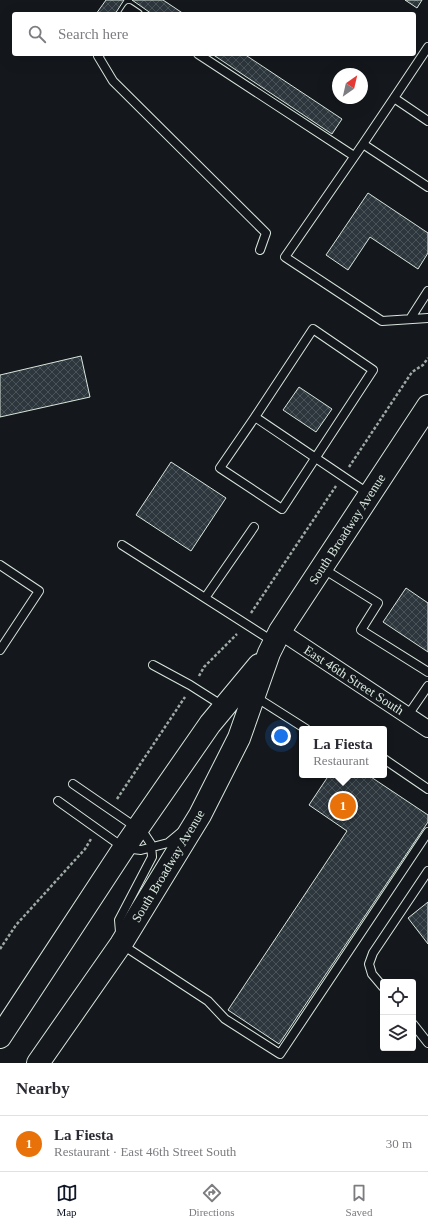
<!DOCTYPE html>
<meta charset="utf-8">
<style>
:root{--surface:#fff;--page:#f2f2f3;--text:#2b2b33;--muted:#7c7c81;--line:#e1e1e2;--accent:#111827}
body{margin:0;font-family:Georgia,serif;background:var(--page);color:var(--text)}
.controls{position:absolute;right:12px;bottom:12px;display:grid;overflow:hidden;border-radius:4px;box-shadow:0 4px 16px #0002}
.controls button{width:36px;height:36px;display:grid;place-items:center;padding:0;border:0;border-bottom:1px solid var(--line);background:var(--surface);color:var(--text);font:20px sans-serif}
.compass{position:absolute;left:332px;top:68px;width:36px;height:36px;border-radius:50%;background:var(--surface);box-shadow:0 4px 16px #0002;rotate:34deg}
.you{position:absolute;left:281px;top:736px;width:14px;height:14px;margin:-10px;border:3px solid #fff;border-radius:50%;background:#1a73e8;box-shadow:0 0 0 6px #1a73e833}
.badge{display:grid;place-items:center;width:26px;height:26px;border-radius:50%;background:var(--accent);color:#fff;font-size:13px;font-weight:700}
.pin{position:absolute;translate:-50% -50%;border:2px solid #fff;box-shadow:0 1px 4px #0006}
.popup{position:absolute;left:299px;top:726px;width:88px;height:52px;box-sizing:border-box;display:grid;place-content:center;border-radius:4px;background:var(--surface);filter:drop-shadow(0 1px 3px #0005);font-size:13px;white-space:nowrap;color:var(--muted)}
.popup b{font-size:15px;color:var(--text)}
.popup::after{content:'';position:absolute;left:50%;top:100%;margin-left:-8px;border:8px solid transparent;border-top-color:var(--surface)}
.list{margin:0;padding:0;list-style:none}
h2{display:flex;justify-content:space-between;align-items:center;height:52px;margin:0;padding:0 16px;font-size:17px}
h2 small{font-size:13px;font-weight:400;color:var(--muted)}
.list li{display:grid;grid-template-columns:26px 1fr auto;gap:12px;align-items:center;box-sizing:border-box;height:56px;padding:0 16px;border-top:1px solid var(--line)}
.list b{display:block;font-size:15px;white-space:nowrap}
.list p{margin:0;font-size:13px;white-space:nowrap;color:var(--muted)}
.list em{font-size:13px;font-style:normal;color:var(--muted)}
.icon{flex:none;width:22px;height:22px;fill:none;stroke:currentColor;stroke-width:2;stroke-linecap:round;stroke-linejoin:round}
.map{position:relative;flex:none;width:428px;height:1063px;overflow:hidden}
.search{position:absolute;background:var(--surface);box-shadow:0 4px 16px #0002;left:12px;right:12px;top:12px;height:44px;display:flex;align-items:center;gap:10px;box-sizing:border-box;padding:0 14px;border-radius:4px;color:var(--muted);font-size:15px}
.sheet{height:108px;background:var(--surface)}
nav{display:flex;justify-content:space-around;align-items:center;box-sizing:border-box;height:56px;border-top:1px solid var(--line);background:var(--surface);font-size:11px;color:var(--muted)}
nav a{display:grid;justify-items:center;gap:2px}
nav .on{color:var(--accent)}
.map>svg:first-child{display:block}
.building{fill:url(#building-cross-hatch);stroke:#d8e6dc}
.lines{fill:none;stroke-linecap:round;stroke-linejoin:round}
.service-casing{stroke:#d8e6dc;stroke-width:10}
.minor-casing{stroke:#d8e6dc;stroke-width:18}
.primary-casing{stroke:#d8e6dc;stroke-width:24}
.path{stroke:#9da8a2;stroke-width:2.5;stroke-dasharray:3 2;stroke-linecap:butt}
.service{stroke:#14181c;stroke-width:8}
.minor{stroke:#14181c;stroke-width:16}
.primary{stroke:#14181c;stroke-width:22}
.labels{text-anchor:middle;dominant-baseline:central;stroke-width:3;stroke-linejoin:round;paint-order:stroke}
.street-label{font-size:13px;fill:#d8e6dc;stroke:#14181c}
</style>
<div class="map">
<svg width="428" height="1063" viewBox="0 0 428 1063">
<defs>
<pattern id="building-cross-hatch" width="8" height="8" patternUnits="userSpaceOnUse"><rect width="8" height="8" fill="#2c363c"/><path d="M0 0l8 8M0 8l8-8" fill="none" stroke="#4a5358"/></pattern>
</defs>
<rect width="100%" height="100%" fill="#14181c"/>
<!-- building -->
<path class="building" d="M106 0H124L115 14H96Z
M132 0H163L184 14H152Z
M405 0H422L417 8Z
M212 54H244L342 119 332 134Z
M368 193 428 233V253L418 269 370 237 348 270 326 255Z
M81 356 90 397 0 417V375Z
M299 387 332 409 316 432 283 410Z
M171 462 226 498 191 551 136 515Z
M406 588 428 603V652L383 622Z
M329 775H368L428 815V822L279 1044 228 1010 347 831 309 805Z
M428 902V944L408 918Z"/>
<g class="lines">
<!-- service casing -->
<g class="service-casing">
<path id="service" d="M125 14 129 8 138 14
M428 47 394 98 428 121
M100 54 98 56 113 81 266 233 260 250
M198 54 354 156
M394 98 363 144 428 187
M363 144 285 257 382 321 428 318
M410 319 428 291
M255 417 220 468 282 509 373 370 313 329 255 417 369 494
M122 545 274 642
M0 565 39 591 0 650
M322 568 378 603 361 630 428 672
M205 598 254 527
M153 665 190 685 223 706
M254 696 306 729
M408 715 428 686
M384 759 428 789
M73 784 137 828 145 835 151 844 152 857 119 920 121 944 208 1001 225 1019 280 1054 428 832
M58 801 124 848 141 850 168 843 180 833
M383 987 372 974 369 964 373 953 428 871
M413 1024 428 1043"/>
</g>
<!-- minor casing -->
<g class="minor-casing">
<path id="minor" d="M280 631 428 729"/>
</g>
<!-- primary casing -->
<g class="primary-casing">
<path id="primary" d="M0 1037 124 848 210 724 259 665
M38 1063 121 944 200 815 239 738 269 653 280 631 428 406"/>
</g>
<!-- path -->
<path class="path" d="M349 467 412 372 423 365 428 358
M251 613 336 486
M199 676 204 667 237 634
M117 799 185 697
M0 949 16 925 85 849 91 839"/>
<!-- service -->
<use href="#service" class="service"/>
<!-- minor -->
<use href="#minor" class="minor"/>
<!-- primary -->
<use href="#primary" class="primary"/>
</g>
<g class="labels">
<!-- street labels -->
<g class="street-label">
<text transform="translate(347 529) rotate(-57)">South Broadway Avenue</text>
<text transform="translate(354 680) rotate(33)">East 46th Street South</text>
<text transform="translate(168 866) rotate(-59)">South Broadway Avenue</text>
</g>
</g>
</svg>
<div class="controls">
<button><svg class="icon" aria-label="locate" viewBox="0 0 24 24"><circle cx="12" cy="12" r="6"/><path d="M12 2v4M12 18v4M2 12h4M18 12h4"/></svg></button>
<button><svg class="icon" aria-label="layers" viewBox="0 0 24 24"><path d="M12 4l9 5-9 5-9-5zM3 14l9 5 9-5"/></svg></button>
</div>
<svg class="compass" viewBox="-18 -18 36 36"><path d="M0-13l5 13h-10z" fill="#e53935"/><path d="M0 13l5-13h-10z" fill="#7c7c81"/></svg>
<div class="you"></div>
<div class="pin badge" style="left:343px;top:806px;background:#e8710a">1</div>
<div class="popup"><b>La Fiesta</b>Restaurant</div>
<div class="search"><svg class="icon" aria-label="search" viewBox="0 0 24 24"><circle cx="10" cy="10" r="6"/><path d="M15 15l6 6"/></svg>Search here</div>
</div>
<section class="sheet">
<h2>Nearby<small></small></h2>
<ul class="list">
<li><span class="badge" style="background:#e8710a">1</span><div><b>La Fiesta</b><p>Restaurant · East 46th Street South</p></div><em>30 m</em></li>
</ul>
</section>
<nav>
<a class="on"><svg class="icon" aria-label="map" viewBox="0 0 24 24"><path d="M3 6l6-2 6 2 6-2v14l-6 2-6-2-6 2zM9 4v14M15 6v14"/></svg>Map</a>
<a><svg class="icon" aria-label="directions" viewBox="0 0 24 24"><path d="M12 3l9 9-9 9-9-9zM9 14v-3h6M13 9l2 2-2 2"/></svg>Directions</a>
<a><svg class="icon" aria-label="saved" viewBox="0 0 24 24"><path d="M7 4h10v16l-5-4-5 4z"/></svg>Saved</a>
</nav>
